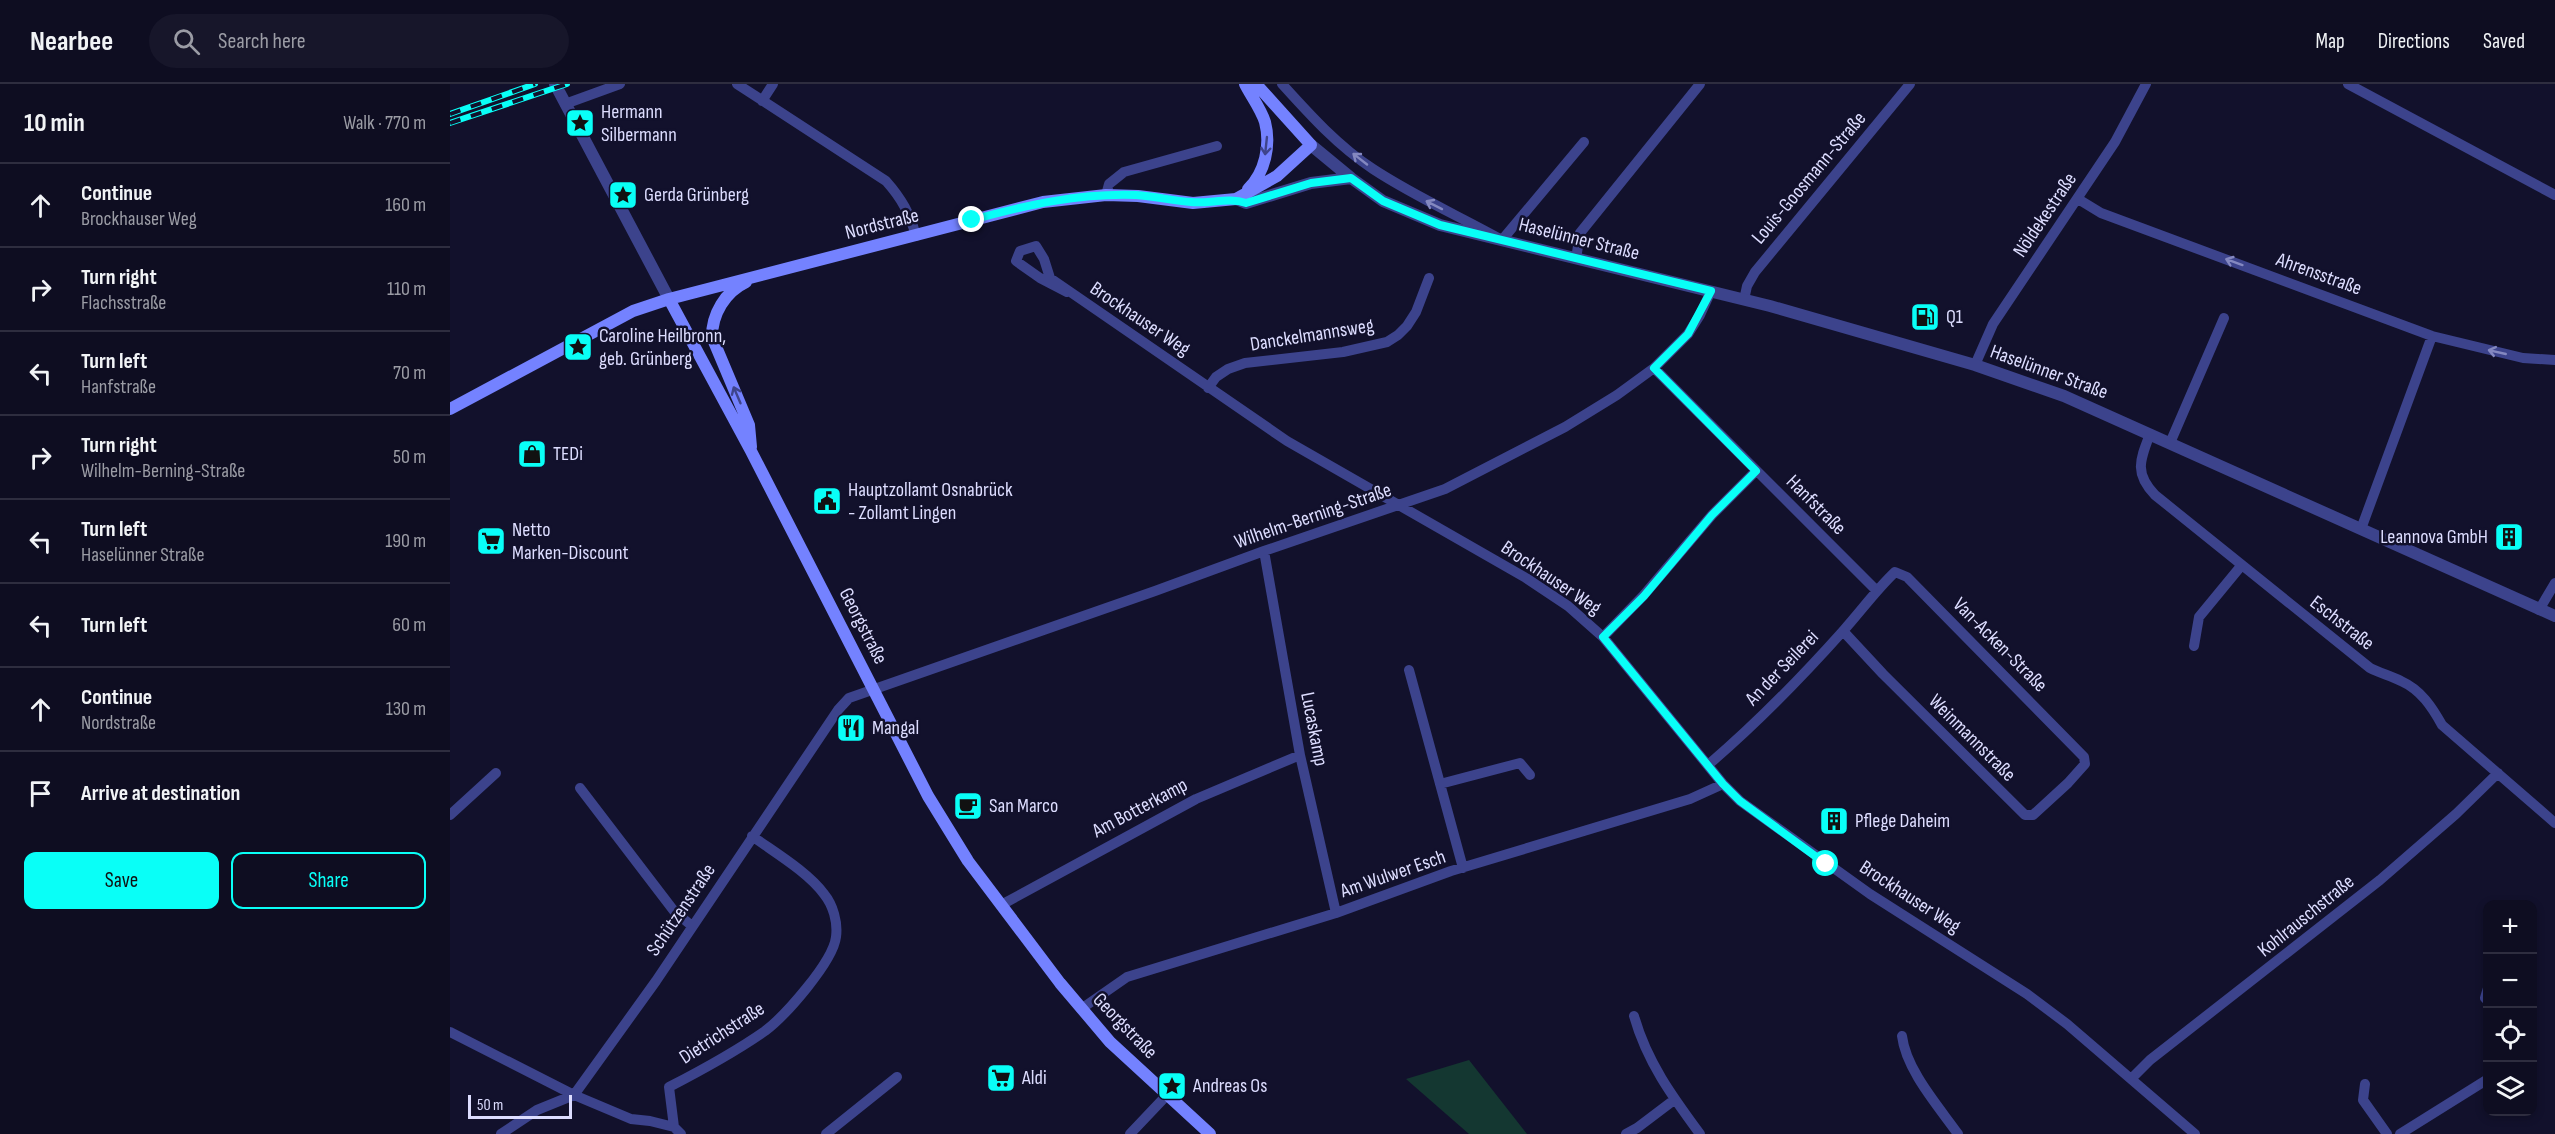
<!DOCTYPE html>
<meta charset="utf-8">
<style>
:root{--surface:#0e0d21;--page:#17162a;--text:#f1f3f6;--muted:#9b9ca5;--line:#2e2d3f;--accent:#09fff7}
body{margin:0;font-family:"Sofia Sans Condensed",sans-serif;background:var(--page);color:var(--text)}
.controls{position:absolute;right:18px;bottom:18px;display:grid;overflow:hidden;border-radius:12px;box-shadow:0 3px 9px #0003}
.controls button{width:54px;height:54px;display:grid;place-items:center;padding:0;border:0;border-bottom:2px solid var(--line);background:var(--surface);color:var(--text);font:30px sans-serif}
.scale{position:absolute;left:18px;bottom:15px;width:104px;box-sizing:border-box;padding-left:6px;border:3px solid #ddf;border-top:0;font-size:16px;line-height:21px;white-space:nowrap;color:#ddf;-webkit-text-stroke:4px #12112c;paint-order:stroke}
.stop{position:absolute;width:18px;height:18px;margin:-14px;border:4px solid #09fff7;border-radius:50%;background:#fff}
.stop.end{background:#09fff7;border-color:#fff;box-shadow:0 2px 6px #0008}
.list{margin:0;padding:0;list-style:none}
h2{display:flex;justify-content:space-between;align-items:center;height:78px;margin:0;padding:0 24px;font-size:26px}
h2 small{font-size:20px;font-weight:400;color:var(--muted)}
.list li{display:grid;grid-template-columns:39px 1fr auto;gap:18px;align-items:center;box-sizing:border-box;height:84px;padding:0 24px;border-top:2px solid var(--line)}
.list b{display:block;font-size:22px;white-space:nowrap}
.list p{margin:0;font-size:20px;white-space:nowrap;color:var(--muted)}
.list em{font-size:20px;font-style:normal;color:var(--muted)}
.actions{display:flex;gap:12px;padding:18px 24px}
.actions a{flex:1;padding:14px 0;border:2px solid var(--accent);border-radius:12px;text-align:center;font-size:21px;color:var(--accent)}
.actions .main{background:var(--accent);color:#111}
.icon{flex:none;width:33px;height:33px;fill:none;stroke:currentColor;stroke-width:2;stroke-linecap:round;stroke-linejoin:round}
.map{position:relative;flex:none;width:2105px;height:1050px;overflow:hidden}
header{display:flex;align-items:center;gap:36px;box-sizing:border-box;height:84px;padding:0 30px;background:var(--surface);border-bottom:2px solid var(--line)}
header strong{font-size:28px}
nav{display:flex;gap:33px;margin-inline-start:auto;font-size:21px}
.search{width:420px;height:54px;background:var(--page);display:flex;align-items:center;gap:15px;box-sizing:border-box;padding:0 21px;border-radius:33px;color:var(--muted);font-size:22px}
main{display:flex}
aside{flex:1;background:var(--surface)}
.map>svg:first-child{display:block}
.green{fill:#143731}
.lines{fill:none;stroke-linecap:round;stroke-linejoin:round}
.minor{stroke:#3c438c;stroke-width:10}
.tertiary{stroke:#3c438c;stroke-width:12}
.secondary{stroke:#7482ff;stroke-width:12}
.rail-casing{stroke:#09fff7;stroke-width:6}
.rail{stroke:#12112c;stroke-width:4;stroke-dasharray:11;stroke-linecap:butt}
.oneway{stroke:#3e448b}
.oneway2{stroke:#8488c0}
.route{stroke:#09fff7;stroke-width:8}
.labels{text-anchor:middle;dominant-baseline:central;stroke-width:5;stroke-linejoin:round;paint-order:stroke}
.poi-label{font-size:20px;fill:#ddf;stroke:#12112c;text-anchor:start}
.street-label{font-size:20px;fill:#ddf;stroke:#12112c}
</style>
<header>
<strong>Nearbee</strong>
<div class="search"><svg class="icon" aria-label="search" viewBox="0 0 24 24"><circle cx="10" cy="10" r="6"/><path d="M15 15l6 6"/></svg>Search here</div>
<nav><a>Map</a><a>Directions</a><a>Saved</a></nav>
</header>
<main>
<aside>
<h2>10 min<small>Walk · 770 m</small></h2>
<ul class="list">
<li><svg class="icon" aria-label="ahead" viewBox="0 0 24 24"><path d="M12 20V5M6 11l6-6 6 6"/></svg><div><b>Continue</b><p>Brockhauser Weg</p></div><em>160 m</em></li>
<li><svg class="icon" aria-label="right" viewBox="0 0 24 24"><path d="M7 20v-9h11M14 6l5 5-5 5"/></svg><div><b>Turn right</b><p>Flachsstraße</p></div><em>110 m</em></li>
<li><svg class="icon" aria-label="left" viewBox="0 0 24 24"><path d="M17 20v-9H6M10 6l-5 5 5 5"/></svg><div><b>Turn left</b><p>Hanfstraße</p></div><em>70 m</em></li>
<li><svg class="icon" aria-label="right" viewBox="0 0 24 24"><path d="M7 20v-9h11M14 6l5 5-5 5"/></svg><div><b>Turn right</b><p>Wilhelm-Berning-Straße</p></div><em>50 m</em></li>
<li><svg class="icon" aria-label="left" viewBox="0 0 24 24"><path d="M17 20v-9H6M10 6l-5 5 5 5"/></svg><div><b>Turn left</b><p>Haselünner Straße</p></div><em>190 m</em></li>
<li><svg class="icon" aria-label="left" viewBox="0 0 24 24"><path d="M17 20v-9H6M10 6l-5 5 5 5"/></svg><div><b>Turn left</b></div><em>60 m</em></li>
<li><svg class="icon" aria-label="ahead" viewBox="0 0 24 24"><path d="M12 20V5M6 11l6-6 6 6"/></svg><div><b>Continue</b><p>Nordstraße</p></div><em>130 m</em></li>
<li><svg class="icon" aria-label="arrive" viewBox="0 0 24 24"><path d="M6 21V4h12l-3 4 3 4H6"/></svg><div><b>Arrive at destination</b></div></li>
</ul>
<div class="actions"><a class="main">Save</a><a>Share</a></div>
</aside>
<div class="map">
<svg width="2105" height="1050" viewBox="0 0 2105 1050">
<rect width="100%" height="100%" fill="#12112c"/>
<!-- green -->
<path class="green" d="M1019 976 1077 1050H1019L956 995Z"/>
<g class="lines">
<!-- minor -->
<path class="minor" d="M287 0 436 97C452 115 460 130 466 152
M832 0C860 31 888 62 923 85 964 112 1009 132 1052 156L1134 58
M1898 0 2105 111
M312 17 323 0
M115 20 170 0
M656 111 659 100 674 88 767 62
M1628 115 1651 129 1982 252 2073 274 2105 276
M1126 175 1130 149 1250 0
M617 208 590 194 566 177 570 167 586 162 594 175 600 194 837 357 1076 494 1118 522 1153 553 1273 700 1290 717 1420 810 1577 910 1617 940 1745 1050
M1294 216 1297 202 1305 188 1460 0
M1525 281 1543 240 1665 58 1696 0
M1204 284 1426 506
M758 304 766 293 778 285 795 279 893 268 937 258 948 251 957 242 966 228 979 194
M1700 350C1690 376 1684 389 1705 411L1920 584C1930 589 1941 592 1951 597 1971 606 1982 623 1992 641L2105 739
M1720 359 1774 234
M1911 445 1982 252
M814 467 850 671 886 829
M2089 526 2105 499
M1153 553 1193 512 1262 431 1306 387
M1744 562 1749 533 1791 482
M959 586 1013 784
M1258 681C1306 640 1351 594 1393 547 1411 527 1426 506 1445 488L1457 493 1634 673 1635 680 1618 699 1583 731H1575L1433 590 1393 547
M990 700 1070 679 1080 691
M130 704 224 827 242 842
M0 731 46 689
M553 820 746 715 850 671
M2038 904 2035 914 2038 917
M631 925 677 893 886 829 1001 787 1240 715 1273 700
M1184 932C1197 978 1222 1012 1250 1050
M0 948 124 1011 181 1035 200 1037 224 1043 231 1050
M1452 952C1456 986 1489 1023 1508 1050
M1681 995 1700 976 1930 796 2006 730 2048 689
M1915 1000 1913 1016 1937 1050
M224 1043 219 1003C252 986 285 968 315 947 335 932 383 878 386 853 388 838 383 821 374 810 358 788 324 768 302 752
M51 1050 87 1026 124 1011 206 897 388 626 399 614 705 507 814 467 995 405 1115 343 1167 311 1204 284 1238 250 1250 231 1261 207
M376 1050 447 993
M680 1050 716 1012
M1176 1050 1187 1044 1224 1016
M1950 1050 2038 995"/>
<!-- tertiary -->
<path class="tertiary" d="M105 0 219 215
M861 61 901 94 933 117 990 141 1320 222 1525 281 1614 312 2105 532
M786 115 796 119 861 99 901 94"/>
<!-- secondary -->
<path class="secondary" d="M795 0C801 12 811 25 815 38 821 61 815 89 798 105
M296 198C275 208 262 230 262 253L299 341 301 363
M219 215 301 367 478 712 518 777 610 899 660 958 760 1050
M0 325 183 227 219 215 593 118 656 111 688 112 743 119 786 115 827 92 861 61 806 0"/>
<!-- rail casing -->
<g class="rail-casing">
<path id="rail" d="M0 30 85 0
M0 39 117 0"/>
</g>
<!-- rail -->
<use href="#rail" class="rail"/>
</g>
<!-- one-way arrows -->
<defs><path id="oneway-shaft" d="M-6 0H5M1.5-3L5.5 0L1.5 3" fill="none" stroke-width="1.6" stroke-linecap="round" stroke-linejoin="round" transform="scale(1.5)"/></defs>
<g class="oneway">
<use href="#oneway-shaft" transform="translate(816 62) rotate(96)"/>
<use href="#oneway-shaft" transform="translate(287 311) rotate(-113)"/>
</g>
<g class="oneway2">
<use href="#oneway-shaft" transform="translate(910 75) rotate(-142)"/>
<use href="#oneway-shaft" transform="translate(984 121) rotate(-153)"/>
<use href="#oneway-shaft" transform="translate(1784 178) rotate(-160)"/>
<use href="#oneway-shaft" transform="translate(2047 268) rotate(-167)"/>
</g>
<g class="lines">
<!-- route -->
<path class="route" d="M522 136C576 121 630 109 686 111 705 112 723 117 741 118 759 120 779 113 796 119L861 99 901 94 933 117 990 141 1261 207 1238 250 1204 284 1306 387 1262 431 1194 512 1153 553 1273 700 1290 717 1376 780"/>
</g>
<!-- icons -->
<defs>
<g id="sight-square" transform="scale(1.5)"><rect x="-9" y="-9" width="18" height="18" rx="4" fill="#09fff7" stroke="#12112c"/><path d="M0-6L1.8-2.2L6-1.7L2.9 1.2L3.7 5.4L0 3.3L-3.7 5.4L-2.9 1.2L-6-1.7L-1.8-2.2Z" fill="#111"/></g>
<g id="fuel-square" transform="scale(1.5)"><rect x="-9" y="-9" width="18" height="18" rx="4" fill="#09fff7" stroke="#12112c"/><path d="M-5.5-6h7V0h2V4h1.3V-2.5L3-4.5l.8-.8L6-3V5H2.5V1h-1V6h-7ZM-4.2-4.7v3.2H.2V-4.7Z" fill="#111"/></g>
<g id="shop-square" transform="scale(1.5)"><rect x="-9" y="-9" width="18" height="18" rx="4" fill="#09fff7" stroke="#12112c"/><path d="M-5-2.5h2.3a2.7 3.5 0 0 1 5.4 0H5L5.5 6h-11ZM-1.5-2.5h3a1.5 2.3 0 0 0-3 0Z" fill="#111"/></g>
<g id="civic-square" transform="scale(1.5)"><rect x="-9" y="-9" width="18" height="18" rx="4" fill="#09fff7" stroke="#12112c"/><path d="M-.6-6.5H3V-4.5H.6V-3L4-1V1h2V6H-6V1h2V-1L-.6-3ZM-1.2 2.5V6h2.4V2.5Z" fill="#111"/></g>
<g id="building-square" transform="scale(1.5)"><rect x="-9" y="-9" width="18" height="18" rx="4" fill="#09fff7" stroke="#12112c"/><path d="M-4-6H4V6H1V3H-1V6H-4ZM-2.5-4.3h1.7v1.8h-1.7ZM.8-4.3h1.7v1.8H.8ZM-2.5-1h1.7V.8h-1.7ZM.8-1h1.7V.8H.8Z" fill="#111"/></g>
<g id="supermarket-square" transform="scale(1.5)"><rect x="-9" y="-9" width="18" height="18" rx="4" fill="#09fff7" stroke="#12112c"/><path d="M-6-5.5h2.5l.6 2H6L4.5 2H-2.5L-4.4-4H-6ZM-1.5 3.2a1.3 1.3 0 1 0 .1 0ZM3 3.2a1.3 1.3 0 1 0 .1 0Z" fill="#111"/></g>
<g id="restaurant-square" transform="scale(1.5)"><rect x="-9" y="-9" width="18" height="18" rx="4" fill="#09fff7" stroke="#12112c"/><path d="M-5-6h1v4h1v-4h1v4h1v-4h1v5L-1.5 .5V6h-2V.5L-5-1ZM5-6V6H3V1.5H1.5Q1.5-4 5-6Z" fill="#111"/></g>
<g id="cafe-square" transform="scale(1.5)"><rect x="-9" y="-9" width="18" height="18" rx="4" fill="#09fff7" stroke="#12112c"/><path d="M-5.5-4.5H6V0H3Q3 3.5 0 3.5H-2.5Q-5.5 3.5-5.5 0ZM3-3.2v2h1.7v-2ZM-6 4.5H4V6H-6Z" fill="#111"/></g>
</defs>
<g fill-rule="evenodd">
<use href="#sight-square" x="130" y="39"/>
<use href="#sight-square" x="173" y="111"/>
<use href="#fuel-square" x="1475" y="233"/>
<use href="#sight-square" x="128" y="263"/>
<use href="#shop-square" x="82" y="370"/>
<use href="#civic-square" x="377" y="417"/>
<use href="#building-square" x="2059" y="453"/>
<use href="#supermarket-square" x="41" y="457"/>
<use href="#restaurant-square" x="401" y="644"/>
<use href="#cafe-square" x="518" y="722"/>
<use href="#building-square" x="1384" y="737"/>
<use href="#supermarket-square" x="551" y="994"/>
<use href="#sight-square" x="722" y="1002"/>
</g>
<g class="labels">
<!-- poi labels -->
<g class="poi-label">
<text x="151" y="28">Hermann<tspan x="151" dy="23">Silbermann</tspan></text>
<text x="194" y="111">Gerda Grünberg</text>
<text x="1496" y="233">Q1</text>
<text x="149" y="252">Caroline Heilbronn,<tspan x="149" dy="23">geb. Grünberg</tspan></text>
<text x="103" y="370">TEDi</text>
<text x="398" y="406">Hauptzollamt Osnabrück<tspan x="398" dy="23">- Zollamt Lingen</tspan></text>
<text x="62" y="446">Netto<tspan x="62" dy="23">Marken-Discount</tspan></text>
<text x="2038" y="453" text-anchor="end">Leannova GmbH</text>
<text x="422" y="644">Mangal</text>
<text x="539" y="722">San Marco</text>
<text x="1405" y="737">Pflege Daheim</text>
<text x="572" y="994">Aldi</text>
<text x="743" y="1002">Andreas Os</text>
</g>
<!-- street labels -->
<g class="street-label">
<text transform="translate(1359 94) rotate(-50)">Louis-Goosmann-Straße</text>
<text transform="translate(1595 131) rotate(-56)">Nöldekestraße</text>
<text transform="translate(432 140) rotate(-14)">Nordstraße</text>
<text transform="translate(1129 155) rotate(14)">Haselünner Straße</text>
<text transform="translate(1869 190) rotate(20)">Ahrensstraße</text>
<text transform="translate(690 235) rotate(34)">Brockhauser Weg</text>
<text transform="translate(862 251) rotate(-9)">Danckelmannsweg</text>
<text transform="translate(1599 288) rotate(20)">Haselünner Straße</text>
<text transform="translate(1366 421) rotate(45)">Hanfstraße</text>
<text transform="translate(863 432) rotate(-19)">Wilhelm-Berning-Straße</text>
<text transform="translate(1101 494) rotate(34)">Brockhauser Weg</text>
<text transform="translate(1892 539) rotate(38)">Eschstraße</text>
<text transform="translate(413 542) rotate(63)">Georgstraße</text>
<text transform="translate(1550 561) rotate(45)">Van-Acken-Straße</text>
<text transform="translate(1332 584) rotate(-46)">An der Seilerei</text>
<text transform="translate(864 645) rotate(79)">Lucaskamp</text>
<text transform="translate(1522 654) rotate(45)">Weinmannstraße</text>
<text transform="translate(690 724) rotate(-28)">Am Botterkamp</text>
<text transform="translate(943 790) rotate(-19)">Am Wulwer Esch</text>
<text transform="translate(1460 813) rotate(33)">Brockhauser Weg</text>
<text transform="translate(231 826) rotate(-56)">Schützenstraße</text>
<text transform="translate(1856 832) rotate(-39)">Kohlrauschstraße</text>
<text transform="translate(675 942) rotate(46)">Georgstraße</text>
<text transform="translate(272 949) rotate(-33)">Dietrichstraße</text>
</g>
</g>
</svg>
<div class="controls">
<button>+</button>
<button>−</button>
<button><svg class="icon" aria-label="locate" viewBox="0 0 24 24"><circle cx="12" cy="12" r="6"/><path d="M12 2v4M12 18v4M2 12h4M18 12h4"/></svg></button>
<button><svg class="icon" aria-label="layers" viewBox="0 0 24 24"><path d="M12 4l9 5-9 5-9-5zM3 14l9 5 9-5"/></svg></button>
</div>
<div class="scale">50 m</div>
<div class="stop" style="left:1376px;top:780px"></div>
<div class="stop end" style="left:522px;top:136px"></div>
</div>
</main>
